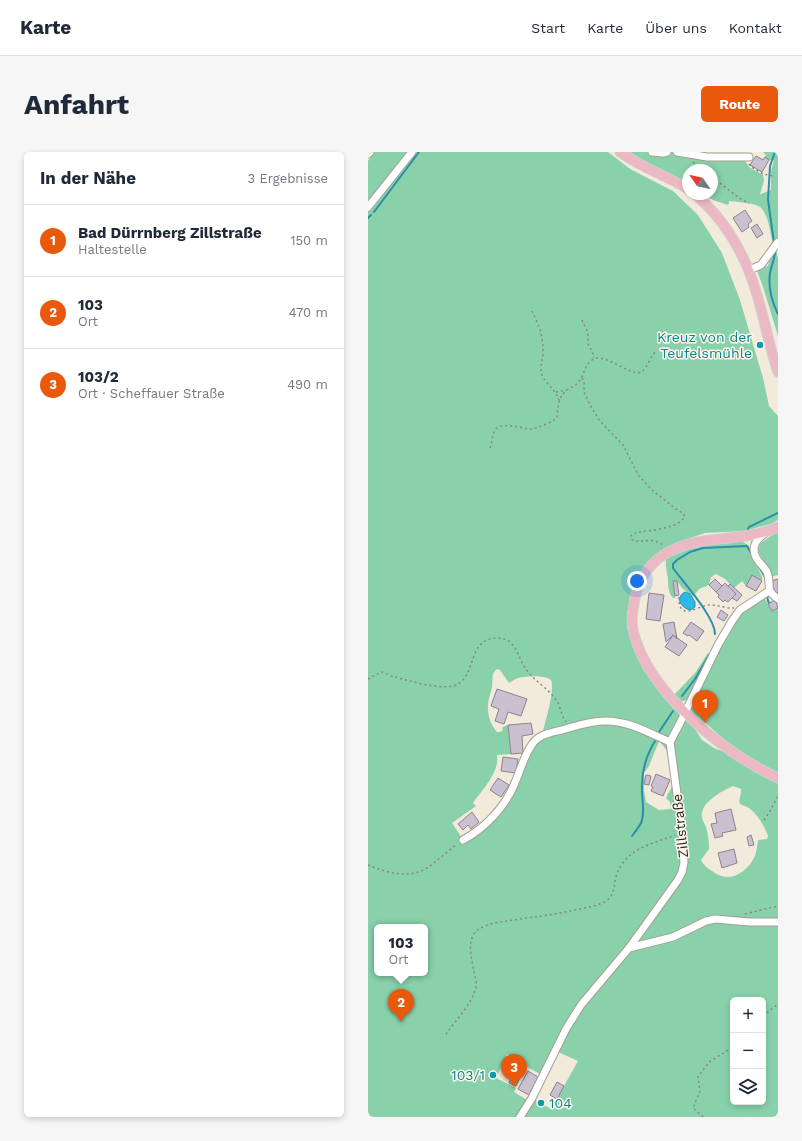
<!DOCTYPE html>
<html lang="de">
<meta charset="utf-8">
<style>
:root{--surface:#fff;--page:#f6f6f7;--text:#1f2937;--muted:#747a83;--line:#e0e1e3;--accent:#ea580c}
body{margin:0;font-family:"Work Sans",sans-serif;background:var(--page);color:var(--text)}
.controls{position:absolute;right:12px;bottom:12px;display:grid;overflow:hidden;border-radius:6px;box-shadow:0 2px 6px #0003}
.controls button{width:36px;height:36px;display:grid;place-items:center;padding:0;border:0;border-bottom:1px solid var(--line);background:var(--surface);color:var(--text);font:20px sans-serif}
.compass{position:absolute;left:314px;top:12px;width:36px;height:36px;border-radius:50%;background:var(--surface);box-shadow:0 2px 6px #0003;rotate:304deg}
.you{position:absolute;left:269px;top:429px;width:14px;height:14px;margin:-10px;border:3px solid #fff;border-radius:50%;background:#1a73e8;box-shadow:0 0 0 6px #1a73e833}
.badge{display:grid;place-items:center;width:26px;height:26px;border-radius:50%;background:var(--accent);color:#fff;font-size:13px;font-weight:700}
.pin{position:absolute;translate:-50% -33px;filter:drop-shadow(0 1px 2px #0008)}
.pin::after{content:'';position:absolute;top:21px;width:14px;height:12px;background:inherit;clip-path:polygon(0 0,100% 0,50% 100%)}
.popup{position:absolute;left:6px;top:772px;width:54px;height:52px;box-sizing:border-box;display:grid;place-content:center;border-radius:6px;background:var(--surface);filter:drop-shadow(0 1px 3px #0005);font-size:13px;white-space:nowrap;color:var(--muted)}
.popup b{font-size:15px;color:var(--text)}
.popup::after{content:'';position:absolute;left:50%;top:100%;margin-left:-8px;border:8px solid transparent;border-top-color:var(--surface)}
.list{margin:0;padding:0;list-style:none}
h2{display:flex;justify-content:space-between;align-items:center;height:52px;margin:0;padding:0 16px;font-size:17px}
h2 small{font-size:13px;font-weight:400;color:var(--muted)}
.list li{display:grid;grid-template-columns:26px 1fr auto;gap:12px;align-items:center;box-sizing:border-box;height:72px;padding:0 16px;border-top:1px solid var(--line)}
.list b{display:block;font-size:15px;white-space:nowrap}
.list p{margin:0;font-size:13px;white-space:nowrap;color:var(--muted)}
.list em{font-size:13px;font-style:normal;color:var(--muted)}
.icon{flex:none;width:22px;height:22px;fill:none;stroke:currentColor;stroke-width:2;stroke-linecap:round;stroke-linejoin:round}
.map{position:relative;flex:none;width:410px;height:965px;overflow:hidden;border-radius:6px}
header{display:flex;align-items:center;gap:24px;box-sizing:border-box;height:56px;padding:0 20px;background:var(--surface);border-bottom:1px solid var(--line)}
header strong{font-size:19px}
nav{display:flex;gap:22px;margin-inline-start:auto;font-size:14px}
.intro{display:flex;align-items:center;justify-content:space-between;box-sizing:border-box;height:96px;padding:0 24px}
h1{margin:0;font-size:28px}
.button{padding:10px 18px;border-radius:6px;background:var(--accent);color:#fff;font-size:14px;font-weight:700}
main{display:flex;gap:24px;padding:0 24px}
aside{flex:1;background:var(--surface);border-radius:6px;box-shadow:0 2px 6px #0003}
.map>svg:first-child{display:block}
.green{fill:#88d1ab;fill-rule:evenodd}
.water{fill:#2bbae5;stroke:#2b8eaa}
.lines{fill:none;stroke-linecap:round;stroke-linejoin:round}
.stream{stroke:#2b8eaa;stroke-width:2}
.building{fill:#c9c1d0;stroke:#8a8391}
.minor-casing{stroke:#a59f90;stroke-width:9}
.major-casing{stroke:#d0d0ce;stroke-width:11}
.path{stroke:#8a857a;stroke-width:1.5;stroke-dasharray:2 3;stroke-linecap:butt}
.minor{stroke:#fff;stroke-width:7}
.major{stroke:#ebb8c4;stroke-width:9}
.culture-dot{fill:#0f9aa8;stroke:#fef8eb;stroke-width:1.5}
.labels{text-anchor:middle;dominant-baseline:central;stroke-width:3;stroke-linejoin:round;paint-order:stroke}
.culture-label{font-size:14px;fill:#0d838f;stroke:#fef8eb;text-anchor:end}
.street-label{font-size:14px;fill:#2b2822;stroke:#fef8eb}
</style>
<header>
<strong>Karte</strong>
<nav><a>Start</a><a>Karte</a><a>Über uns</a><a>Kontakt</a></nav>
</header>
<div class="intro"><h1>Anfahrt</h1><a class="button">Route</a></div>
<main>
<aside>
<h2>In der Nähe<small>3 Ergebnisse</small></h2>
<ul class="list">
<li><span class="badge">1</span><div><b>Bad Dürrnberg Zillstraße</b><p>Haltestelle</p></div><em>150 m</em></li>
<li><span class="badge">2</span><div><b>103</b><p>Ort</p></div><em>470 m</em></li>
<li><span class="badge">3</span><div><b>103/2</b><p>Ort · Scheffauer Straße</p></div><em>490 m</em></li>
</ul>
</aside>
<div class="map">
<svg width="410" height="965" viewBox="0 0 410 965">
<rect width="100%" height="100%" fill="#f2eada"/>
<!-- green -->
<path class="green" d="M6 0H39L30 11 35 16 47 0H240L262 17 305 39 330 63 354 101 372 148 395 226 401 254 410 264V368L403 372 376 379 337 381 311 390 294 399 285 405 270 424 265 435 259 461V475L263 488 275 517 310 561 325 574 334 588 346 596 359 601 396 623 410 630V767H383V771L410 772V965H0V9ZM129 517 132 518 141 531C144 529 147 527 150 526 159 524 176 523 183 528 187 539 178 566 175 579L173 581C195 574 220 564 244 567 260 568 276 576 291 583V588C281 585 272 579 262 576 234 567 202 575 174 585L169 589 165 594C148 631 136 670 96 689L84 671 108 654 105 651C114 638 132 620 129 603L143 602 140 573 135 575 134 579 132 580H129C123 574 119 562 120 553 120 547 123 541 124 535 125 528 123 521 129 517ZM291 589C302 600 308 616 305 631 304 636 300 641 298 646L302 650 303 657 291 658 278 650 276 638V621L281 614ZM365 634 373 637C374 642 370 647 372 652 375 654 378 654 381 656 390 663 396 673 400 684L399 687 390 688C389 693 389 699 387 704 380 719 363 732 347 721 341 717 337 715 333 708L341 697C341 690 340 682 338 675 337 672 335 670 334 666 331 651 354 639 365 634ZM9 775H57V821H9ZM365 848H395V950H365ZM190 900 210 909 183 957 161 945 159 948 146 940 148 936 128 926 139 902 156 910 157 914 178 925Z
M262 0H320L376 7 381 15 395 23 396 29 392 42H393L403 38V19L406 8H401L397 5 398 3 395 0H410V87L405 91C402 82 401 62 392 55 387 51 368 50 361 49V51L360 53 345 48 335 42H344V18H320V32L292 19Z
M409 94V104L410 105V184L396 138 390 121V118L400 114 403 102Z
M410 379V423L402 425 390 398 393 391Z
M367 390H375L380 393 394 425V429L384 424 378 434 374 429 366 436 357 427 348 422 343 425 341 433 331 437 325 445 322 442 314 436 309 429H305L307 446H305C300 441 300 432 300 426 299 422 297 410 298 407 301 402 326 394 332 393 343 391 355 391 367 390Z
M396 445 404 459 410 456V621L394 614 364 595 339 572 324 561 323 558 341 515 370 464Z
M340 501 342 503 320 547 316 549H313L306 543 327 521Z"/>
<!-- water -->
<path class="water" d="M317 440 322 442 327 450V455L323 458C314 457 306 446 317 440Z"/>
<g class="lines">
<!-- stream -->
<path class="stream" d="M6 60 51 0
M0 66 3 63
M406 91 400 48 402 14 407 0
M407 99C407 107 403 114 402 121 400 135 404 150 410 162
M380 377 381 375 410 361
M390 413 398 427
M399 443 400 449 402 452
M347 482C347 465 315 430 305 416V412L309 408 322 400 335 396 379 394 383 401
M314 544 327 527 341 503
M291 580 305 559
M264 684C267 680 271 675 273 671 278 659 273 646 274 633 274 618 279 602 287 589"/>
</g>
<!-- building -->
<path class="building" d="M388 4 395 8 397 5 401 8 394 20 382 13Z
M377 58 384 69 380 72 381 75 374 80 365 66Z
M389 72 395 82 389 86 383 76Z
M384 423 394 429 388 439 378 434Z
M347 427 354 434 348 440 341 433Z
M410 427V447L403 429Z
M305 429H309L311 443 307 444Z
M357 431 368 442 360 450 357 448 355 450 350 445 351 443 348 440Z
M362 432 374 443 369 449 364 446 368 442 360 434Z
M281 441 296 443 292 469 278 467Z
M407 448 410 456 404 459 400 452Z
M353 458 360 463 356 469 349 465Z
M306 470 309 487 305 483 298 490 295 472Z
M323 470 336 479 329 489 321 483 320 484 315 481Z
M305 483 319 493 311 504 297 495Z
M129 537 159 547 153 564 140 560 136 572 127 569 131 557 123 554Z
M163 571 165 582 154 584 155 601 143 602 140 573Z
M135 605 150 607 148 621 133 619Z
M288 622 302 628 295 644 283 639 285 635 283 634Z
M278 623 283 624 281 633 276 632Z
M130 626 141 633 133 645 122 638Z
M363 657 368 678 354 681 355 684 347 686 343 672 349 671 347 661Z
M104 660 111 670 103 677 100 673 95 678 90 672Z
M383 683 386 693 381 694 379 685Z
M366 697 369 711 354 716 350 701Z
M150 911 157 914 148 934 141 931Z
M160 919 170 925 161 943 150 937Z
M189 930 196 934 189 947 182 943Z"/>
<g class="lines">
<!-- minor casing -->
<g class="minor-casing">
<path id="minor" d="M284 0 295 1 299 0
M309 0 339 5H381
M0 2 2 0
M0 55 44 0
M381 118 393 113 410 90
M397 381C386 389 382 398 391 410 394 413 397 416 399 420 404 433 396 437 410 447
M95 688C117 676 136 656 146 633 152 620 155 606 163 594 170 582 182 581 194 578 208 574 222 569 236 569 259 568 281 581 302 590
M261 796 305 785 338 769 347 767 381 770H410
M152 965 164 946 198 877 213 853 261 796 310 728 314 720 316 711 314 679 302 590 311 573 350 493 364 469 372 458 401 439"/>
</g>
<!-- major casing -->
<g class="major-casing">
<path id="major" d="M252 0C273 16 298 23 320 37
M327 42C357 68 378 104 389 143 397 168 401 195 410 220
M410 375C372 392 330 380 294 404 278 415 268 433 266 452 264 462 263 472 266 482 282 542 356 601 410 626"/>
</g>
<!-- path -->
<path class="path" d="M325 10 336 18
M381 12 382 14 395 22 405 24
M344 25 371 46 381 51
M164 159C170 171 175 184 175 198 176 206 171 215 174 223 178 233 189 238 191 249
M214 168 220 181V192L224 199 226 206
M214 226 216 229V240L222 253 231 268 255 293 271 324 284 338 308 357 316 362C320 375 280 379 270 380L265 382 263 384V387C271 392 279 387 287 389 290 390 294 392 297 394
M188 240 199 238
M122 296C124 291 124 283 127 278 134 269 155 277 164 277 168 277 186 269 189 266 190 255 190 245 199 238 203 235 207 234 210 231 216 224 216 214 224 208 236 199 262 225 273 220 279 217 282 205 287 200
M311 445C310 471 331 453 341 453 349 452 357 457 366 456
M0 527 13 520C18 521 22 524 27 525 41 529 78 540 90 532 109 521 99 487 129 486 134 486 139 487 143 491 150 498 152 509 158 517 166 529 180 536 188 548 193 554 193 564 198 570
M396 668 402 659 410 644
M0 713C20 721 43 728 62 714 71 707 80 699 89 692
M377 762 410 754
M395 864 410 852
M78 882C87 869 105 851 108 835 109 830 107 825 106 820 104 807 97 786 111 777 114 775 118 774 122 772 152 766 182 764 212 757 221 755 230 754 238 749 248 742 245 732 249 722 258 696 285 692 307 683
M335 965 325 956 332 939 330 925 341 910 365 895"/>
<!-- minor -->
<use href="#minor" class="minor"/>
<!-- major -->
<use href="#major" class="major"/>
</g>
<!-- markers -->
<g class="culture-dot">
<circle cx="392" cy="193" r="4"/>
<circle cx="125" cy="923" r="4"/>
<circle cx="173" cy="951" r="4"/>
</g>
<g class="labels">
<!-- culture labels -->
<g class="culture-label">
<text x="384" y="185">Kreuz von der<tspan x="384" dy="16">Teufelsmühle</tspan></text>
<text x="117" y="923">103/1</text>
<text x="181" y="951" text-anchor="start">104</text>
</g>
<!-- street labels -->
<g class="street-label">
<text transform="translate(312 674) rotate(-96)">Zillstraße</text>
</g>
</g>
</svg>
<div class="controls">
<button>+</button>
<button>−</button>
<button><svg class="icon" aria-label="layers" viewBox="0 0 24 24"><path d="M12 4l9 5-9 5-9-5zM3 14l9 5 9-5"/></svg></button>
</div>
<svg class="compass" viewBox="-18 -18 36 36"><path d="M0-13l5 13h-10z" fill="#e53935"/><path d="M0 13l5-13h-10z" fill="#747a83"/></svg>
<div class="you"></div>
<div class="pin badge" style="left:337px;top:571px">1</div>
<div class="pin badge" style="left:33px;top:870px">2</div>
<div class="popup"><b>103</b>Ort</div>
<div class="pin badge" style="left:146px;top:935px">3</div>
</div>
</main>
